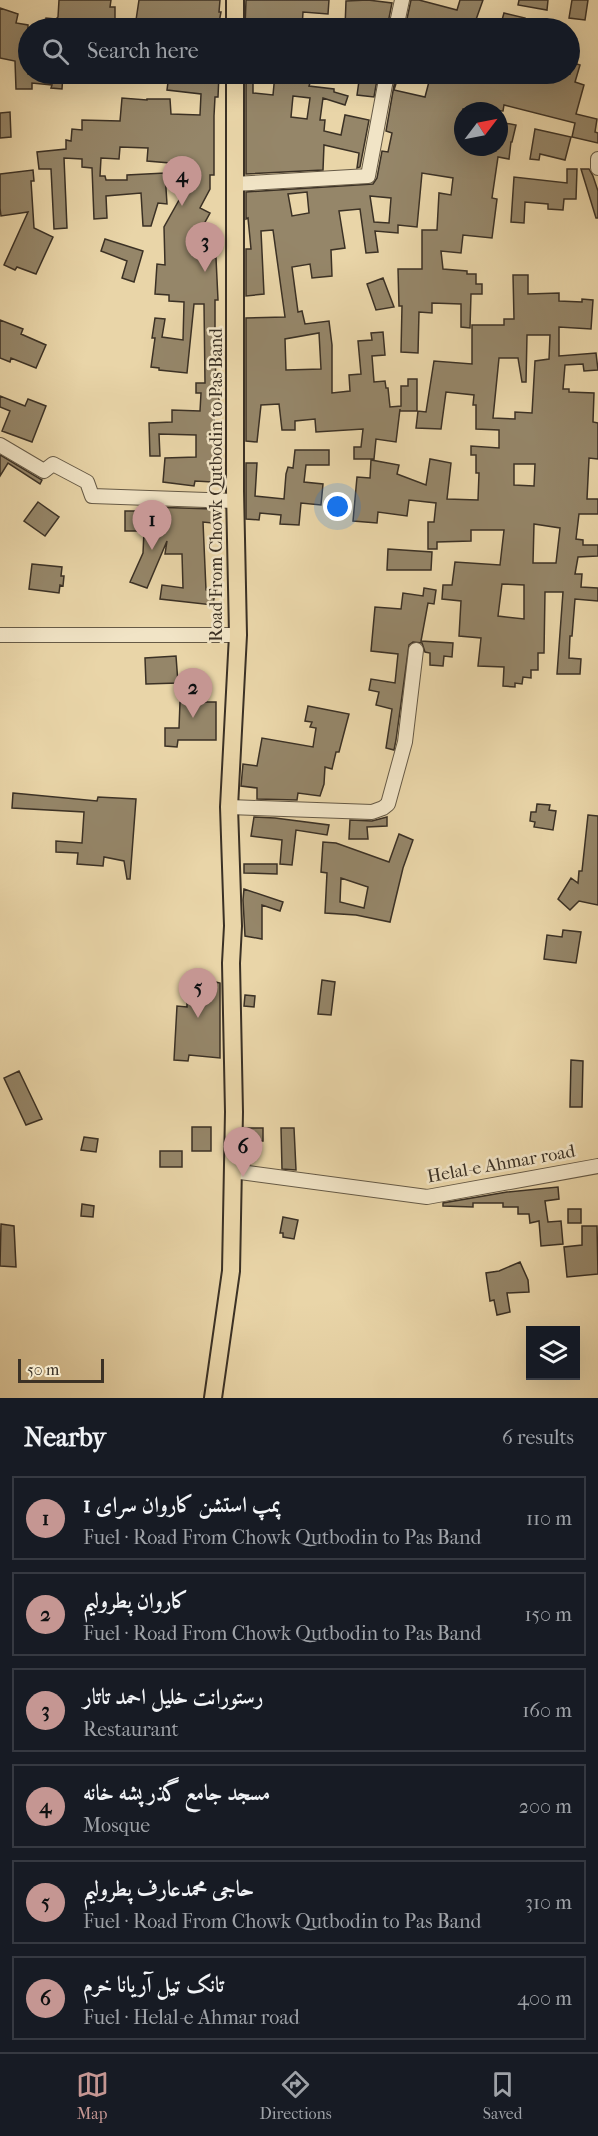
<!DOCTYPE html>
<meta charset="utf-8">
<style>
:root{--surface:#171b24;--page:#242831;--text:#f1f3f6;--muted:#9ea1a6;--line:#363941;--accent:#c59692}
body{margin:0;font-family:"IM FELL French Canon",Amiri,serif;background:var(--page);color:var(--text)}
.controls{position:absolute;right:18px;bottom:18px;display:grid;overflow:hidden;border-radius:0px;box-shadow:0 6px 24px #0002}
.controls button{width:54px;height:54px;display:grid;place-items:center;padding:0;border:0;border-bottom:2px solid var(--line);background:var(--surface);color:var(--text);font:30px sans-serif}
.compass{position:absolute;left:454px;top:102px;width:54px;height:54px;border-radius:50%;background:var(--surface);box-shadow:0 6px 24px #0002;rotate:58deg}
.scale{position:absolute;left:18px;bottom:15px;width:86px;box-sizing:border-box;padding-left:6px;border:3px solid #3b3125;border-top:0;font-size:16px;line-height:21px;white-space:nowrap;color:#3b3125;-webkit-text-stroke:4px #f1e4c6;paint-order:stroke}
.you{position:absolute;left:338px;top:507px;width:21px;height:21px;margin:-15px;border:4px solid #fff;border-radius:50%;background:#1a73e8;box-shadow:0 0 0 9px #1a73e833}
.badge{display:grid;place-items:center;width:39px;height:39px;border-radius:50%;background:var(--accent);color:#111;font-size:20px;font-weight:700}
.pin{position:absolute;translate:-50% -50px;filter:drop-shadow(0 2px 3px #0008)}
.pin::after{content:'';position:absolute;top:32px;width:21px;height:18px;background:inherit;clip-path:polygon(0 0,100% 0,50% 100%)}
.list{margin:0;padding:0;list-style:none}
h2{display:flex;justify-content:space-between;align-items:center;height:78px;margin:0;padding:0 24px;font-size:26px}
h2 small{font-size:20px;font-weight:400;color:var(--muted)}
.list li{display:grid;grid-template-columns:39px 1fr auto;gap:18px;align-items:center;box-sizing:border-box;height:84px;margin:0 12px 12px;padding:0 12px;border:2px solid var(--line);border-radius:0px}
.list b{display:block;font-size:22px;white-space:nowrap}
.list p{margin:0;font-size:20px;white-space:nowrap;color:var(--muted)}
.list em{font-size:20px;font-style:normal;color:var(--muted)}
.icon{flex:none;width:33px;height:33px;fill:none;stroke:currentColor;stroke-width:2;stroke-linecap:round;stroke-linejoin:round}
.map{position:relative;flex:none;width:598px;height:1398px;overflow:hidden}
.search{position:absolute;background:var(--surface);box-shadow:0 6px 24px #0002;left:18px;right:18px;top:18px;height:66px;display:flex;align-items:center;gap:15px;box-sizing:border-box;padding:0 21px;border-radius:33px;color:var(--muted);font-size:22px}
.sheet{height:654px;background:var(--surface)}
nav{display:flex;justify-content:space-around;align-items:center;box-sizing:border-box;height:84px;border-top:2px solid var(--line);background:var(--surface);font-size:16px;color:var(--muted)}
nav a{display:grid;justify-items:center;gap:3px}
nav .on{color:var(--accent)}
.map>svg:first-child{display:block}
.building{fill:#958669;stroke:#3b3125;stroke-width:1.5;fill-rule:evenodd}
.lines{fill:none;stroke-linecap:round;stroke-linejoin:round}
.minor-casing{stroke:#665a46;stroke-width:16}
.major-casing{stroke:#3b3125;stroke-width:20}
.minor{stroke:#f1e4c6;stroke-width:14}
.major{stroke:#e9d5a8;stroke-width:16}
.labels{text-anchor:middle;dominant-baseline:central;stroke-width:5;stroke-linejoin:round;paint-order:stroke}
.street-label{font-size:18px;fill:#3b3125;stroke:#f1e4c6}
</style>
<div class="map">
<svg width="598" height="1398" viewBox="0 0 598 1398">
<rect width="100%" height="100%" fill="#e9d5a8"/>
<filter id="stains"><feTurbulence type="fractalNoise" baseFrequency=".00333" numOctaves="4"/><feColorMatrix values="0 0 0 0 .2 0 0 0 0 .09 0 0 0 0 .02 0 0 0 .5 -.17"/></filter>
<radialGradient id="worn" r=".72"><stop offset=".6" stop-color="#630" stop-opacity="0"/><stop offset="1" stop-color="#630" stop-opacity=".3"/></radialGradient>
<!-- building -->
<path class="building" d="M59 0H111L110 7H115V20H136L139 0H220L219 12H221L218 28H88L68 25V28H45L46 18 56 19 58 17Z
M246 0H329L328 14 303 12 302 28H245Z
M368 0 392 3 387 28H345L346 1Z
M411 0H419L457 10 460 0H483L473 28H405Z
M519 0H548L547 10 518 5Z
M572 0H588L585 20 569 18Z
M0 8 18 14 16 23 28 25V74H63L62 89 51 88 52 85 32 83V89H16L15 61 0 58Z
M504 13 525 18 523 28 500 27Z
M570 62 580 65 575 82 584 85 576 114 597 119 595 132 598 133V143L572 137 575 123 504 105 503 111 463 109V147L496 151V147H499V122L516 125 512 142H511L509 159 498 157 492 198 497 199 492 238 463 235 461 253 441 251 443 269 467 271V274H476V284H482V294H471L470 328 461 327V304L432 303V313L419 312 418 353 401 352 402 306H399L398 269H422V230H437L439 193 451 195 453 178 422 173 417 227 398 225V233L375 231 378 252 366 253 360 209 339 211 345 248 331 250 332 276 312 278 310 264 292 267 298 312 302 311 305 324 329 321 332 345V393L350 391 349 375 361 374 358 341 372 340 371 333 383 332 385 355 372 356 374 382 385 381 386 388H388L390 407 401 406V386H408V379H417V411H400V409L396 442 376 439 374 459H354V447H361L363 429 316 432 315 419 295 421V430H282L279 404 261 405 257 442 246 441V318L285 317 273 230 261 231 264 294 246 296V249H251L248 218 246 219V192L373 184 377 178 382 151 388 152 392 133 386 131 396 74H399L394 90 425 97 431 74H570ZM307 192 309 213 292 216 288 194ZM370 196 391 198 389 223 374 222ZM319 333 321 369 286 370 285 339Z
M169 74H219L218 97H215L214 116V175H210V189L200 208 210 213 198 235 199 258H216L218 300H215V351L216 383H219V404H214L215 464H212V482L195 481 194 486 163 482 165 458 196 457V435L159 434 160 456H150L149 423 172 422V410L200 411 201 393H196V383H205L204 304H194L187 373 159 370V368L151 367 155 338H152L155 318 165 319 162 337 183 340 184 302 169 301V295L155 294 157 264 165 265 164 227 193 175H184V171H170V163L147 161 148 148 120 147 119 159 101 158 100 176H105L106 180H127V175L165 173 167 204 158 203 151 226H143L141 193 106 196 107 218 94 219 92 168 82 167V159L64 158 67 228 54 229 51 169H39L37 152 66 149V140L71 141 72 129 82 130V120L120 121 122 98 147 100V99H170L171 114 200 115 201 94 167 90Z
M253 74V93L273 95 275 74H304V82L310 83 309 86 334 89V92L348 96 345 105 323 98 320 120H325L324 131 341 135 345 115 369 120 360 167 357 168 359 153 324 145 323 170 246 174V75ZM293 96 310 98 307 119 291 117Z
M360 74H378L374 97 357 95Z
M10 112 11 137 0 138V113Z
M535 129 571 137 565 160 540 154 539 160 530 159Z
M567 169H577L576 199H564L563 210 548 209V204L525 202 524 223 511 222 514 177 567 183Z
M581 169H589L593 176 598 191V218H596Z
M33 170 34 181H31L34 228 53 237 36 274 17 267 15 270 4 265 28 212 1 216 0 208V174Z
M105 239 143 251 134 282 122 278 127 261 101 251Z
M513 275H528V294L559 293V301L582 302V299L593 300 591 329 559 327V356L596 353 598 370 584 371 583 364 565 365 563 389H569V392L594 393 593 422 598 423V459L589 458 587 499H598V514H579L576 539 583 540V545H598V556L578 557 575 574H582L581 587 598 588V601L575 599 572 636H570L569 658 581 659 580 674H557L563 592H545L544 653H538V670H531V678L523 677 522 684 515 683V687L503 686 504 667 478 666 481 638 459 636 461 601 442 599 443 585H452L455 562 500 565 504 530H471V541L437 542V549H428V522H434L436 503 409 500 407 516 378 512 377 523 353 521 357 477 370 478 371 460 399 465 397 474 426 485 430 459 451 463 447 499 478 500 479 473H476V455H471V446L499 448V430L476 429V405H473L474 395 446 392 441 429 416 428 418 411 426 412 434 361 472 364V325H504V319H514ZM527 335H550L549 359 535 361 532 413 515 412V419L493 418 499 358H518L522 382H526ZM514 464H535L534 486 514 485ZM534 524 560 528 556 563H533ZM502 584 524 585V619L498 616Z
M383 278 394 307 376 310 367 284Z
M0 320 23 329 21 334 46 345 36 368 11 358 10 362 0 358Z
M0 396 25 406 28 399 46 406 32 442 2 431 10 411 0 407Z
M295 450H329V465H306L304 482 323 484 321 505 301 503 299 525 280 524 281 515 260 513 259 520 246 519V463H257L255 496 284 499 286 474 288 467 293 468Z
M0 455 42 480 40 484 8 463 0 476Z
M38 502 59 517 45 536 24 521Z
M149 507 213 509 212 523 203 522 206 590 215 592 213 605 160 599 162 585 183 588 182 554H165L167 541 147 588 130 582 143 553 144 531H125V511H148Z
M388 549 432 552 431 570H387Z
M32 564 62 567 61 576H64L63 586 60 585 59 593 29 589Z
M424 588 436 590 434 604 428 603 421 641 453 643 452 657 444 656 443 666 430 665V653L425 652 422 643 413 642 409 645 396 740 394 750 386 748 392 709 376 705 379 692 369 690 371 679 395 683 398 654 371 651 375 607 401 609 403 593 423 596Z
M176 656 178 683 146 684 145 658Z
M180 702H216V740H178L177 747 165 746V728H179Z
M308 706 349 714 339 752H336L332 769 325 767 324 784 320 796 298 793 297 800 257 799V788L241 786 243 764 257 766 262 738 313 747 316 728 310 727 312 722 305 721Z
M13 793 97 801 98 797 136 799 130 879H127L124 861 104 857 103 866 77 864 78 853 56 852V841L82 843 84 812 12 808Z
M537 804 550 805 549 810 556 811 553 830 534 827 535 822 530 821 531 812H536Z
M588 815 598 816V905L579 901 570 910 558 899 571 878 578 883 579 871H582Z
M254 817 275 818 329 825 327 835 296 830 292 865 280 864 282 840 251 836Z
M387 817V826L367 827 368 839H349L350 820 372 821Z
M399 834 413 840 403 868 390 922 356 915 325 913 327 873 321 872 323 842 336 843 389 862ZM341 878 368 887 364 908 340 902Z
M244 864H277V874L244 873Z
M244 889 283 902 280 911 262 905V939L245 936 243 900Z
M563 930 581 932 576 963 544 959 547 935 562 937Z
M208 980 220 983V1058L189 1055 188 1061 174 1060 177 1006 187 1007V989L206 992Z
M322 980 335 982 331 1015 318 1014Z
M245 995 255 996 254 1007 244 1006Z
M571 1060 583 1061 582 1107H570Z
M19 1071 42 1119 26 1125 4 1078Z
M192 1127H211V1151H192Z
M244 1128H263V1141H252L250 1164 244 1163Z
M281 1128H294L296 1170 282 1169Z
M84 1137 98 1139 96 1152 81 1150Z
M160 1151H182V1167H160Z
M558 1187 559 1199 545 1201 548 1222 561 1221 563 1244 541 1246 539 1221 530 1223 529 1214H518V1207H503V1203H473V1207L443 1206V1203L507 1192Z
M82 1204 94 1206 93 1217 81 1216Z
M568 1209H581V1223H568Z
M283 1217 298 1220 294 1239 283 1237V1233H280Z
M1 1224 14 1226 16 1267 0 1266Z
M582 1226H597L598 1274 567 1277 564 1247 582 1245Z
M520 1262 528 1280 529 1292 507 1293 510 1312 497 1315 494 1300 490 1301 486 1273 499 1271Z"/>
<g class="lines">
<!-- minor casing -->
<g class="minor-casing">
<path id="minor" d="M396 28 402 0
M598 159V168
M234 184 368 176 387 74
M0 445 44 471 53 464 87 482 92 496 235 501
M0 635H238
M229 807 372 812 383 808 388 804 405 742 416 650
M233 1171 427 1197 598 1166"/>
</g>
<!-- major casing -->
<g class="major-casing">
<path id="major" d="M235 28V0
M213 1398 231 1271 234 1112 231 963 233 926 229 807 238 635 235 491V74"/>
</g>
<!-- minor -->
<use href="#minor" class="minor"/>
<!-- major -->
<use href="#major" class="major"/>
</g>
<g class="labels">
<!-- street labels -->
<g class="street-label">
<text transform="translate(216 485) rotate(-90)">Road From Chowk Qutbodin to Pas Band</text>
<text transform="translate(501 1164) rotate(-10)">Helal-e Ahmar road</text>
</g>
</g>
<rect width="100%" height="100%" filter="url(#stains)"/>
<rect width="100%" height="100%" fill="url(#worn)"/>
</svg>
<div class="controls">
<button><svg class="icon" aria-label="layers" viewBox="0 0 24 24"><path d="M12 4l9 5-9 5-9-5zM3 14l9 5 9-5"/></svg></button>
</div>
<svg class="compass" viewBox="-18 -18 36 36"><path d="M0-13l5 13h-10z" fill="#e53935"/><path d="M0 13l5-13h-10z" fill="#9ea1a6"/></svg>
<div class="scale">50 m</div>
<div class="you"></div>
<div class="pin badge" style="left:152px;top:550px">1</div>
<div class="pin badge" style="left:193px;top:718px">2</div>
<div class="pin badge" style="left:205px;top:272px">3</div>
<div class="pin badge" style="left:182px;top:206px">4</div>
<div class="pin badge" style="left:198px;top:1018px">5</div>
<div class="pin badge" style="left:243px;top:1177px">6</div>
<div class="search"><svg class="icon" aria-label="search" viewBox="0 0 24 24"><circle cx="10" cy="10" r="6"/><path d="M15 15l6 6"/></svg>Search here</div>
</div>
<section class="sheet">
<h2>Nearby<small>6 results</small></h2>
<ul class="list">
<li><span class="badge">1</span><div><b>پمپ استشن کاروان سرای 1</b><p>Fuel · Road From Chowk Qutbodin to Pas Band</p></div><em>110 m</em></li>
<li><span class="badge">2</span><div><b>کاروان پطرولیم</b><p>Fuel · Road From Chowk Qutbodin to Pas Band</p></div><em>150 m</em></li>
<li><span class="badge">3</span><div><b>رستورانت خلیل احمد تاتار</b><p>Restaurant</p></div><em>160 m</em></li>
<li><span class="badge">4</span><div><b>مسجد جامع گذر پشه خانه</b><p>Mosque</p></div><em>200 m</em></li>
<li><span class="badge">5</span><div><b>حاجی محمدعارف پطرولیم</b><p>Fuel · Road From Chowk Qutbodin to Pas Band</p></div><em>310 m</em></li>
<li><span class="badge">6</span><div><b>تانک تیل آریانا خرم</b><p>Fuel · Helal-e Ahmar road</p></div><em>400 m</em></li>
</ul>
</section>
<nav>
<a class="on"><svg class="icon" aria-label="map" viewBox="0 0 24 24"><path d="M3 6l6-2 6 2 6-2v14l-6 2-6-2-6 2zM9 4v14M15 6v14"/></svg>Map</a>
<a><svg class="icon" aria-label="directions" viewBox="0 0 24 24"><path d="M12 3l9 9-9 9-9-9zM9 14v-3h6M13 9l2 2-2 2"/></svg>Directions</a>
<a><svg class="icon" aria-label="saved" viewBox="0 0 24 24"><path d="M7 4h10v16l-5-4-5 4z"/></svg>Saved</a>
</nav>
